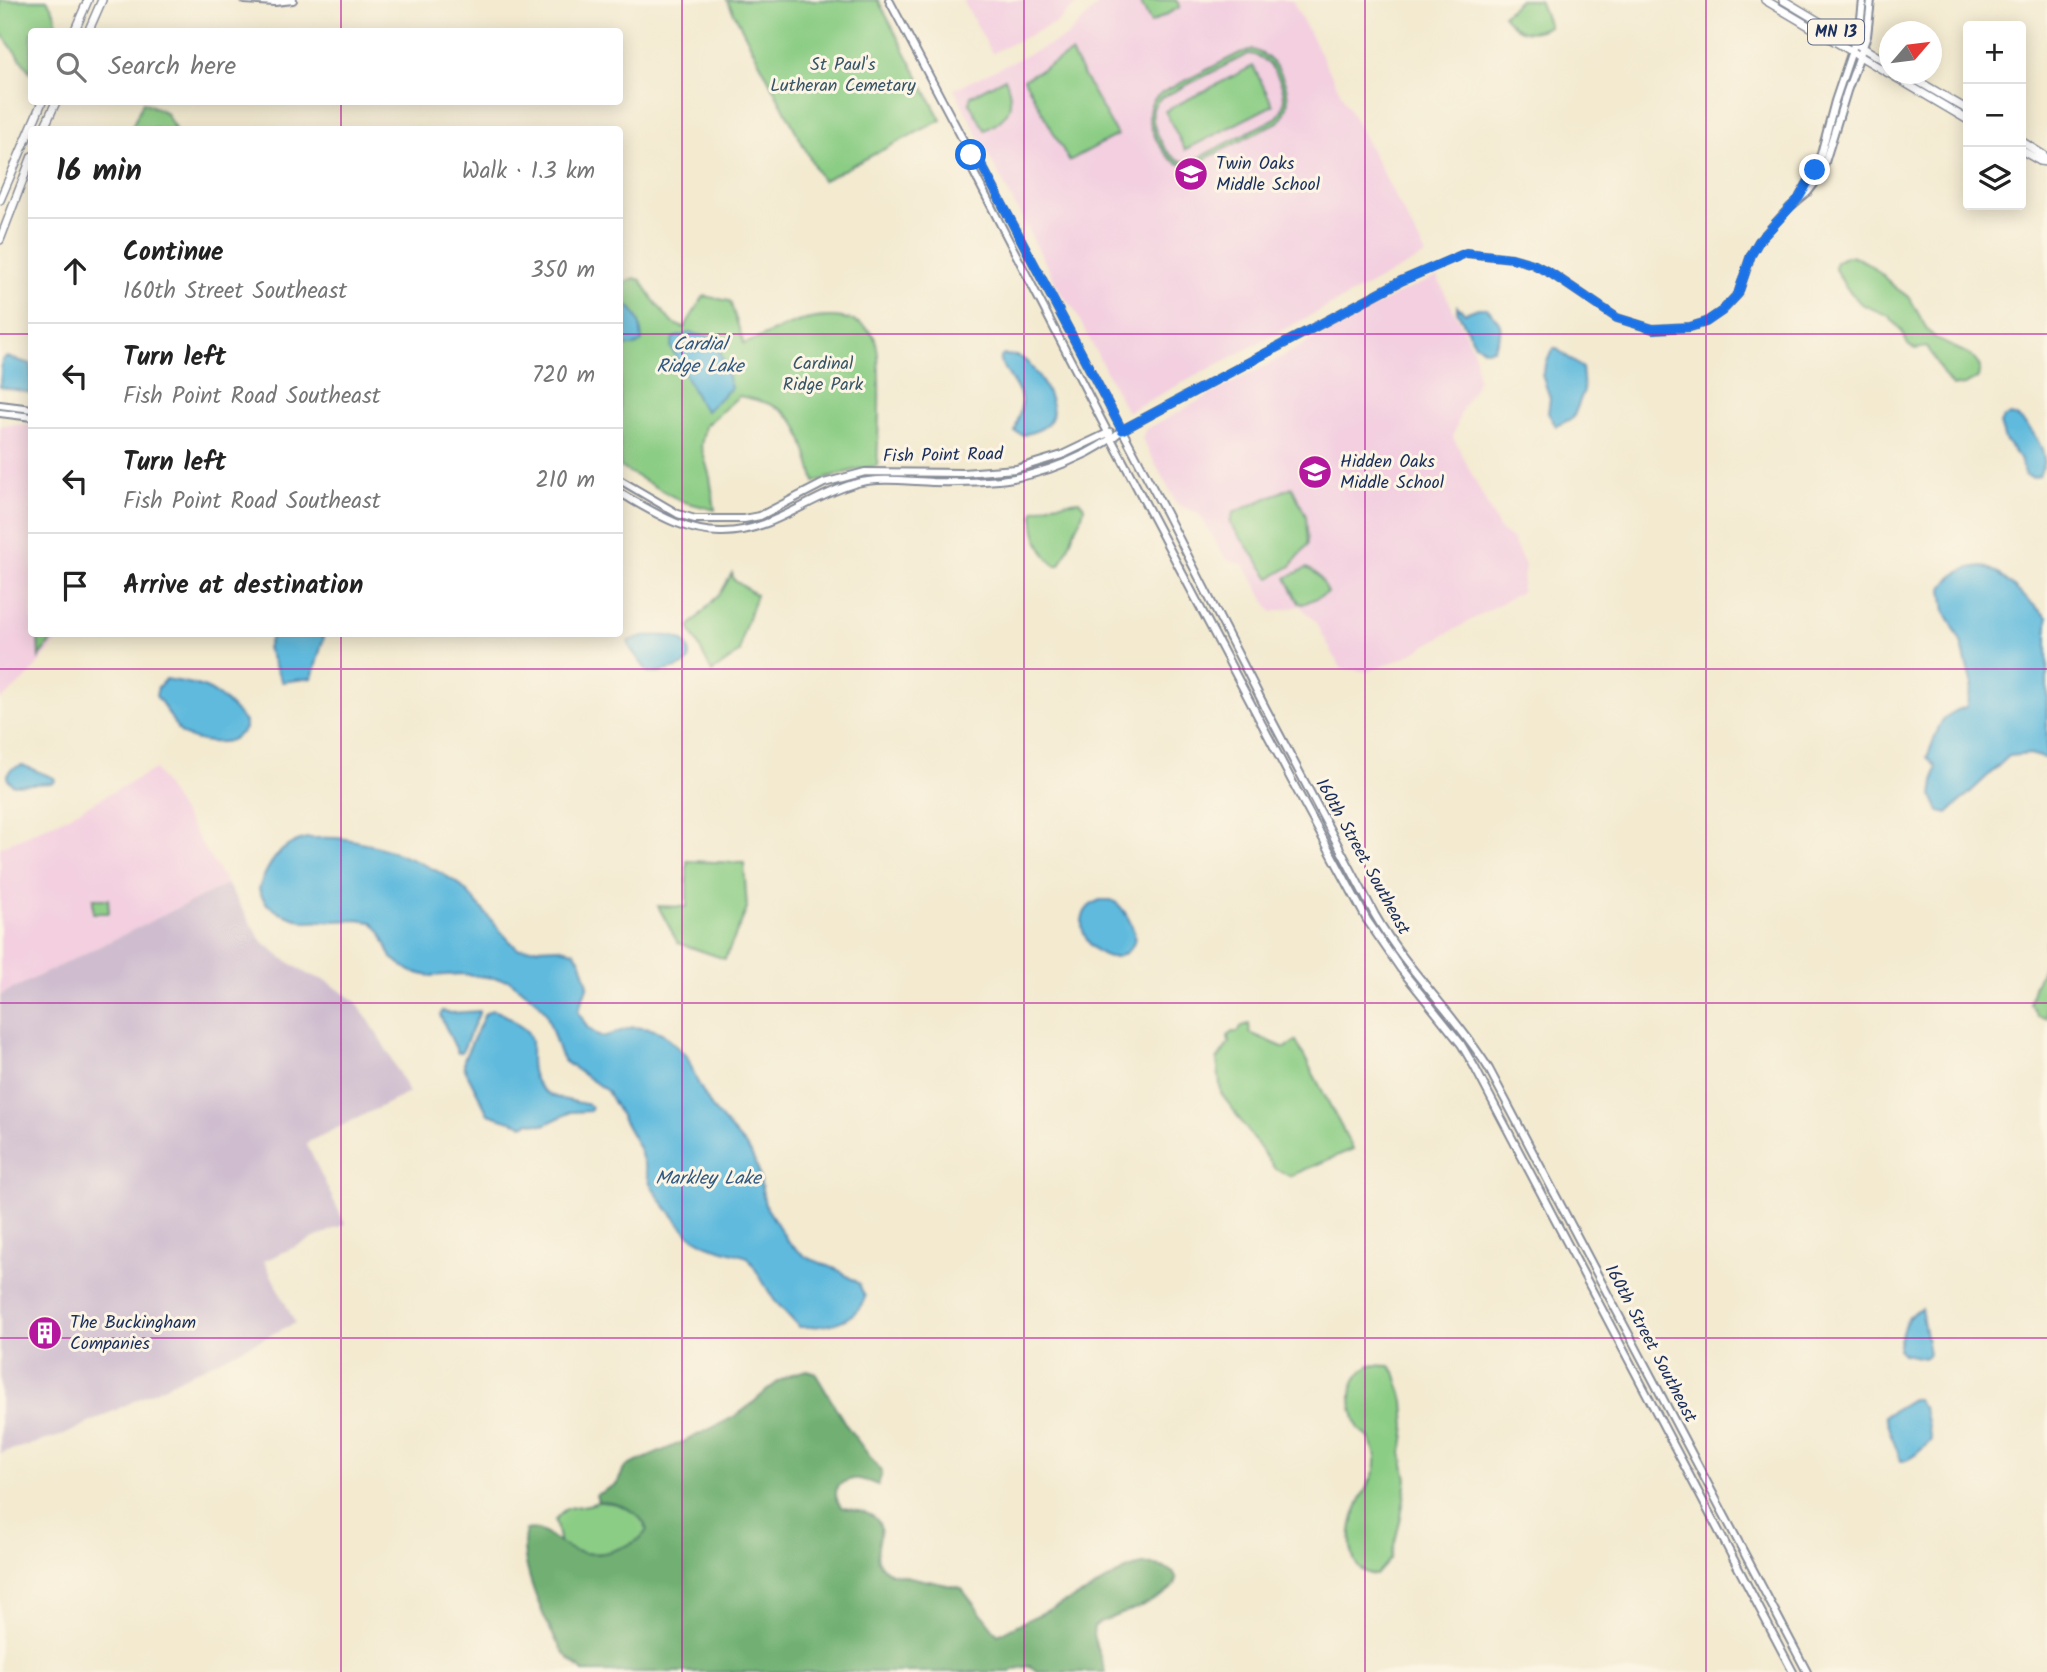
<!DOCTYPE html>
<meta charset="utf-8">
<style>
:root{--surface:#fff;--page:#f2f2f2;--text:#222;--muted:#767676;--line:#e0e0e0}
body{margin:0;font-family:Kalam,sans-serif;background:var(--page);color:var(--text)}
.controls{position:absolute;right:21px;top:21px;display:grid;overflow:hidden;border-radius:7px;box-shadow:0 4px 18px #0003}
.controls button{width:63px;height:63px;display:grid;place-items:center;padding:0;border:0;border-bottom:2px solid var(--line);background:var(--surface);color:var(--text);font:35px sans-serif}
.compass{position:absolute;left:1879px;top:21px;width:63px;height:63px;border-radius:50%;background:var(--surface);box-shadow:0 4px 18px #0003;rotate:62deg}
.stop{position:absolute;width:21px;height:21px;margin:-16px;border:5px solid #1a73e8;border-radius:50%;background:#fff}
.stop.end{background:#1a73e8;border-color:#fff;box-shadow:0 2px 7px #0008}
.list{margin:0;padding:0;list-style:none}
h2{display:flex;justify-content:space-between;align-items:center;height:91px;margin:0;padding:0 28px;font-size:30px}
h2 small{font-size:23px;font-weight:400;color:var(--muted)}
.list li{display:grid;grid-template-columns:46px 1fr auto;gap:21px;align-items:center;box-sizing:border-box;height:105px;padding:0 28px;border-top:2px solid var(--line)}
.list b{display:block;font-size:26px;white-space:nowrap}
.list p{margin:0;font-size:23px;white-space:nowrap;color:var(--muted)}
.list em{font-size:23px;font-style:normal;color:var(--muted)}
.icon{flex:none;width:38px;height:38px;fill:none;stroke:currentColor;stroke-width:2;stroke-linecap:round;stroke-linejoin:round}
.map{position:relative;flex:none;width:2047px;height:1672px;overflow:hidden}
.search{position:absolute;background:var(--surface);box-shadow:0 4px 18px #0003;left:28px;top:28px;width:595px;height:77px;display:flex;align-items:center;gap:18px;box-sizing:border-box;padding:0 24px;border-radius:7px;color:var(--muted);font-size:26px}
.panel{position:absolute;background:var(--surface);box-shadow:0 4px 18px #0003;left:28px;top:126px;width:595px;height:511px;border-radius:7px}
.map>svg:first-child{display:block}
.built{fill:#f3cfe0}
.industrial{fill:#cfbdcf}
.green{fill:#8ccd85;stroke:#547e72;stroke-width:2;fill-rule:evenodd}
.forest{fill:#71b072;stroke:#467068;stroke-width:2}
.water{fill:#5fbadd;stroke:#3d749e;stroke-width:2}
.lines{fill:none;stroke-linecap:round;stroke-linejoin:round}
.minor-casing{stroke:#878c97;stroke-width:10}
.major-casing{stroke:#878c97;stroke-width:10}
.minor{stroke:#fff;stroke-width:6}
.major{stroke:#fff;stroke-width:7}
.route{stroke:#1a73e8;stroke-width:9}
.grid{fill:none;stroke:#b5179e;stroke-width:2;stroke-opacity:0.55}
.labels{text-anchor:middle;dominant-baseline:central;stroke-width:6;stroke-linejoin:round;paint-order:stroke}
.shield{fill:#fcf5e5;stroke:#5e6a86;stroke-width:2}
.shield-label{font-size:16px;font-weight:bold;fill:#1b2f5e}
.park-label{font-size:18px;fill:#375668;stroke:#fcf5e5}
.poi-label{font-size:18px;fill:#1b2f5e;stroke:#fcf5e5;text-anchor:start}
.street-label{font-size:18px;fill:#1b2f5e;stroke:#fcf5e5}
.water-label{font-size:19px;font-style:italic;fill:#2f5984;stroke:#fcf5e5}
</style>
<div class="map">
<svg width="2047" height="1672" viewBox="0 0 2047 1672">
<rect width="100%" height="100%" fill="#fcf5e5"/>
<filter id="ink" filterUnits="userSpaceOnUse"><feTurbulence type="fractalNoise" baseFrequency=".0143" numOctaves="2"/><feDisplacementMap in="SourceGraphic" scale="14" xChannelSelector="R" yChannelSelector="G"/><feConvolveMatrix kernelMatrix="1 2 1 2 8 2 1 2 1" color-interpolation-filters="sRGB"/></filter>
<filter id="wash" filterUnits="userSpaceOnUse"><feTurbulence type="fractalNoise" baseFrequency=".00686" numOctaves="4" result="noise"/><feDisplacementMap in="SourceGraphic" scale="28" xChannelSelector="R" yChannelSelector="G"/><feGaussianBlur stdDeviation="1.57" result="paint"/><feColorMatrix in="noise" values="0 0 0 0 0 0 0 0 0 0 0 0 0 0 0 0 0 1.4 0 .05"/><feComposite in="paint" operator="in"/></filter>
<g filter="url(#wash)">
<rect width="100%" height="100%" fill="#f3ead0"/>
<!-- built -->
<path class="built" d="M963 0H1081L1057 22 992 53Z
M1102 0H1292L1426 255 1127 412 1074 309 1062 295 954 89 1068 36Z
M1437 277 1474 351 1478 380 1462 409 1453 437 1500 530 1512 539 1525 565 1521 592 1405 657 1368 672 1341 668 1315 621 1300 606 1272 612 1244 565 1226 559 1199 514 1177 504 1142 439 1145 430 1402 292Z
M0 425H31L32 634H63L26 679 0 700Z
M155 769 227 884 0 995V847L63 819Z"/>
<!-- industrial -->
<path class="industrial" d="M227 884 261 940 281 957 307 974 327 981 356 1002 370 1022 390 1056 409 1093 306 1143 345 1224 264 1261 295 1323 64 1435 0 1453V995Z"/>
<!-- green -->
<path class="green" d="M0 0H47C54 10 59 20 54 31L32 32 31 73 0 32Z
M727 0H878L941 120 822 181Z
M1139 0H1176L1180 7 1151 23Z
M1520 0H1539L1549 26C1528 37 1517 32 1503 15Z
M1252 50C1279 55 1301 102 1278 122L1195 164C1175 169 1165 155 1156 139 1148 122 1144 105 1161 93L1240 53ZM1248 54C1273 54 1297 100 1276 118L1194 160C1188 162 1183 162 1177 159 1164 153 1150 125 1153 110 1154 104 1158 100 1163 97Z
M1071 53 1117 135 1069 161 1024 79Z
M1253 66 1273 105 1185 150 1165 111Z
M1005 78C1016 105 1010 118 985 130L969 103 971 96Z
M143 102 165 112 175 129H131Z
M1847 256C1869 258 1880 275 1896 288 1902 293 1908 295 1912 302 1919 313 1925 331 1936 338 1953 350 1969 348 1980 367L1978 378 1965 385 1953 386C1940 375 1937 360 1927 347L1915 349 1908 345 1902 331 1889 316 1861 304 1845 286 1835 269 1836 262Z
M634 278 641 280 654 301 672 323 684 328 704 296 730 301 744 344C763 337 786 324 805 320 828 315 859 314 874 337 883 351 878 443 877 466L858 469 815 482C811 468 803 436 796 425 784 405 759 400 739 396L705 426 701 446 710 477 715 510 681 501 620 467V286Z
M1292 487 1306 516 1308 544 1291 566 1270 578 1230 523 1233 513Z
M1079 501 1084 506C1084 515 1080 519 1076 527 1071 540 1067 552 1060 565L1056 566C1042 556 1031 529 1034 511L1052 504Z
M1306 568C1319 572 1323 582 1328 593L1303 604 1299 603 1286 578Z
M732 573 734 580 756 595 743 633 740 652 712 672 689 627 722 591Z
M38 634H56L39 658Z
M687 861 744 863 747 909 725 959 678 943 658 906 687 907Z
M93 899H108L109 913H93Z
M2046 941H2047V1018L2038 1016 2030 1003 2034 987 2044 965Z
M1249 1024 1250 1033 1285 1048 1296 1041 1353 1149 1290 1176 1275 1169 1221 1093 1217 1060 1229 1043 1228 1036 1232 1032H1238L1242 1026Z
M1370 1365 1390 1366 1395 1372 1404 1401 1406 1427 1402 1453 1407 1480 1401 1517 1391 1558 1376 1575C1363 1573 1357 1569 1353 1556 1346 1534 1355 1509 1366 1489 1372 1477 1379 1467 1375 1453 1374 1449 1371 1442 1369 1438 1366 1434 1360 1432 1358 1427 1348 1402 1346 1380 1370 1365Z
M598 1502C617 1501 641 1511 647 1530 634 1550 598 1558 575 1551 570 1550 565 1546 560 1544L555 1520C568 1501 579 1510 598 1502Z"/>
<!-- forest -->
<path class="forest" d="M808 1370 815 1373 846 1425 882 1473 878 1485C859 1478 855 1475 837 1486 835 1495 836 1500 841 1507 851 1510 867 1511 875 1518 892 1532 861 1559 891 1573L961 1588 998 1635C1026 1619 1056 1607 1085 1593 1104 1584 1122 1568 1143 1565 1152 1564 1161 1566 1169 1570 1203 1589 1110 1618 1100 1622L1094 1627 1093 1635 1105 1672H1039L1030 1666 1015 1669 1011 1672H583C578 1666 572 1662 567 1657 548 1633 516 1560 526 1530 544 1525 558 1546 575 1551 590 1556 606 1554 620 1548 631 1544 640 1541 647 1530 641 1511 617 1501 598 1502L596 1495 617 1484 625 1467C662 1451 699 1436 735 1416 762 1400 773 1376 808 1370Z"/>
<!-- water -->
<path class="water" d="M629 306C639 316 641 327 642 341L635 346H620V310Z
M1457 306 1465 313 1478 308H1487C1503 325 1505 328 1493 349L1485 350 1475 344 1457 311Z
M689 333 710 337 717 341 731 388 706 411 700 404 671 347 673 338Z
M1554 349H1557L1582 368 1584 390 1573 418 1556 426 1548 413 1550 398 1542 375 1550 354Z
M1004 355C1009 356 1016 355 1020 357 1034 364 1059 404 1051 419 1046 429 1033 432 1023 435L1015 432 1022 402 1019 392 1000 361 1001 357Z
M7 357 31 364V393L0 387 2 360Z
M2011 415C2027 419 2042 443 2044 459 2044 465 2041 471 2039 476L2032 478 2025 475 2020 459 2005 440 2000 424 2004 417Z
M1983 566 1998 573 2047 617V759L2030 754 2009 756 1948 813 1939 811 1932 796 1936 767 1927 757C1939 731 1936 716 1966 707L1972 685 1961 642 1945 611 1942 589C1953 573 1964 567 1983 566Z
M272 634H321L324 637 312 678 282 682 267 648Z
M643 636C659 635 688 632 690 655 690 659 689 662 685 664 677 670 662 671 652 673L648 672 630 648 628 641Z
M166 679C210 686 216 689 245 722V729C232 741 229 743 211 742 170 739 179 722 156 696L158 687Z
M22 765 54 778 55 781 53 783 13 785 7 778C8 769 13 768 22 765Z
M307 838C319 838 333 837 345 839 375 843 442 868 464 889 483 908 498 931 518 949L558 947 574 951 581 962 588 985 578 1011 587 1027 598 1036 603 1037 633 1027 651 1029 662 1033 687 1056 697 1081 712 1108 745 1145 751 1154 758 1169 765 1205 789 1243 806 1257 838 1270 859 1284 865 1297C856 1323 824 1328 799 1327L774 1300 748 1257 707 1245 688 1234 661 1201 650 1183 639 1148 607 1091 564 1061 560 1054 546 1013 538 1002 509 980 462 974 429 976 410 971 392 958 380 931 372 922 356 920 305 922 280 913 267 904 260 893 259 888C268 864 280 844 307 838Z
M1100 900C1101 900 1109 900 1111 900 1123 904 1137 930 1134 942 1133 947 1128 951 1124 954 1097 971 1059 915 1100 900Z
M492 1010C502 1012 508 1016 516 1023 519 1026 526 1029 528 1033 537 1045 522 1071 543 1090 554 1100 575 1101 589 1105L592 1108 590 1111 571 1112 544 1125 530 1122 523 1125 488 1114 464 1067V1059L485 1014Z
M443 1011 450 1013 480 1011 462 1052 458 1053 440 1015Z
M1921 1308 1929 1354 1924 1358 1903 1354 1898 1349C1902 1333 1904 1315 1921 1308Z
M1912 1399H1917L1924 1409 1931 1440C1923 1448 1912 1460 1901 1461L1884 1416Z"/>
</g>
<g filter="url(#ink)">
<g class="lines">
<!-- minor casing -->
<g class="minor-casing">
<path id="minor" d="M244 0 275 2 293 0
M889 0 971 155 980 162 1166 513 1266 709 1375 915C1407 971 1455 1014 1489 1069L1807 1672
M971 155V167L1104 425 1293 783 1367 920 1400 968 1461 1044 1474 1066 1793 1672
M1800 196 1810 179 1821 154 1835 101 1860 27 1863 0
M0 405 32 409
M0 413 32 417
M620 480 678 514 695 519H744L760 516 824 483 865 472 963 473 1016 469 1062 455 1110 432
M620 493C652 511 684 533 723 532 772 532 811 495 857 483 880 477 908 481 932 482 993 483 1031 481 1087 453 1100 446 1111 440 1122 430L1401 281 1466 253 1512 258 1533 264 1552 274 1617 318 1653 329 1690 327 1706 322 1722 311 1738 294 1751 255 1759 241 1790 207 1808 192 1821 175 1847 91 1867 36 1871 0"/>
</g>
<!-- major casing -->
<g class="major-casing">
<path id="major" d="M1765 0 1968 120
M1783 0 1890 64
M74 32 88 0
M88 32 102 0
M1906 74 1968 110
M43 130 56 102
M2021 141 2043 155 2047 159
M2021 150 2040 161 2047 162
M0 200 42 102
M0 240 32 156"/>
</g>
<!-- minor -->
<use href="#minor" class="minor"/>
<!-- major -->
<use href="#major" class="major"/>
</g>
</g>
<g class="lines" filter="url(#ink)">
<!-- route -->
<path class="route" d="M971 155 980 162 1122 430 1401 281 1466 253 1512 258 1533 264 1552 274 1617 318 1653 329 1690 327 1706 322 1722 311 1738 294 1751 255 1759 241 1799 198 1815 170"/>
</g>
<!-- grid -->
<path class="grid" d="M341 0V32M682 0V1672M1024 0V1672M1365 0V1672M1706 0V1672M341 102V130M0 334H32M620 334H2047M341 634V1672M0 669H2047M0 1003H2047M0 1338H2047"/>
<!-- icons -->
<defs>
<g id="school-disc" transform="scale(1.75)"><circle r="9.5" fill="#b5179e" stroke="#fcf5e5"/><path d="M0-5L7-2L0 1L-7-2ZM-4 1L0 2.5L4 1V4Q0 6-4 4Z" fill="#fff"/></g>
<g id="building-disc" transform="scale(1.75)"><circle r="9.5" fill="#b5179e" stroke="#fcf5e5"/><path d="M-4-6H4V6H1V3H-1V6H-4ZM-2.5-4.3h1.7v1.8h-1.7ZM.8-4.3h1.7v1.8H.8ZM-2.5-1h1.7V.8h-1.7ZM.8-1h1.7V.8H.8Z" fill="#fff"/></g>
</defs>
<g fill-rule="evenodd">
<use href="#school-disc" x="1191" y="174"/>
<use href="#school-disc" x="1315" y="472"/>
<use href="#building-disc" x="45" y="1333"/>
</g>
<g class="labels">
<!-- shield labels -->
<rect class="shield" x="1808" y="19.5" width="56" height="25" rx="5"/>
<g class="shield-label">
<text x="1836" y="32">MN 13</text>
</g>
<!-- park labels -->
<g class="park-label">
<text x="843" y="65">St Paul's<tspan x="843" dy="21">Lutheran Cemetary</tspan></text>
<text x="823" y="364">Cardinal<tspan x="823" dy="21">Ridge Park</tspan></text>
</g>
<!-- poi labels -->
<g class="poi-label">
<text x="1216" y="164">Twin Oaks<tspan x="1216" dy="21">Middle School</tspan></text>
<text x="1340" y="462">Hidden Oaks<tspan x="1340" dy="21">Middle School</tspan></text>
<text x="70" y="1323">The Buckingham<tspan x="70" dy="21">Companies</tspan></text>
</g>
<!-- street labels -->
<g class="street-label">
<text transform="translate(943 456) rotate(-1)">Fish Point Road</text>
<text transform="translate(1362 857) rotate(61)">160th Street Southeast</text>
<text transform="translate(1650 1344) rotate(62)">160th Street Southeast</text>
</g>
<!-- water labels -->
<g class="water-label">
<text x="700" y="345">Cardial<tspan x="700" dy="22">Ridge Lake</tspan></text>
<text x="708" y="1179">Markley Lake</text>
</g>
</g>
</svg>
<div class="controls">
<button>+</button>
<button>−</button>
<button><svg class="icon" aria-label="layers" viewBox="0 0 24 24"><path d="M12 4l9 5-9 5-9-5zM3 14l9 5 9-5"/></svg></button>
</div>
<svg class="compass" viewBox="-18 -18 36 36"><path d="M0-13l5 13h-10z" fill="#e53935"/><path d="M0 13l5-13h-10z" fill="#767676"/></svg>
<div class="stop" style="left:971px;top:155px"></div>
<div class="stop end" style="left:1815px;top:170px"></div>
<div class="search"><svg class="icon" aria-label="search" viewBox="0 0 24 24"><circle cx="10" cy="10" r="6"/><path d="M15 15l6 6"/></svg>Search here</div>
<section class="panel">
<h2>16 min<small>Walk · 1.3 km</small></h2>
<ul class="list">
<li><svg class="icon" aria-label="ahead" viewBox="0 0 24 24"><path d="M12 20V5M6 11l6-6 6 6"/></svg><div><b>Continue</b><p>160th Street Southeast</p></div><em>350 m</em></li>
<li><svg class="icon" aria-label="left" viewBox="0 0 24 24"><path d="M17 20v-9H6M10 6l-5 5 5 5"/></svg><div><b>Turn left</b><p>Fish Point Road Southeast</p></div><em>720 m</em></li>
<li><svg class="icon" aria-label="left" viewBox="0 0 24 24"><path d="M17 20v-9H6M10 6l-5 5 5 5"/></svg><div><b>Turn left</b><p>Fish Point Road Southeast</p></div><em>210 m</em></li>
<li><svg class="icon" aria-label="arrive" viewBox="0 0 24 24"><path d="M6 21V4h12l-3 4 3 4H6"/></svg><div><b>Arrive at destination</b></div></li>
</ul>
</section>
</div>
